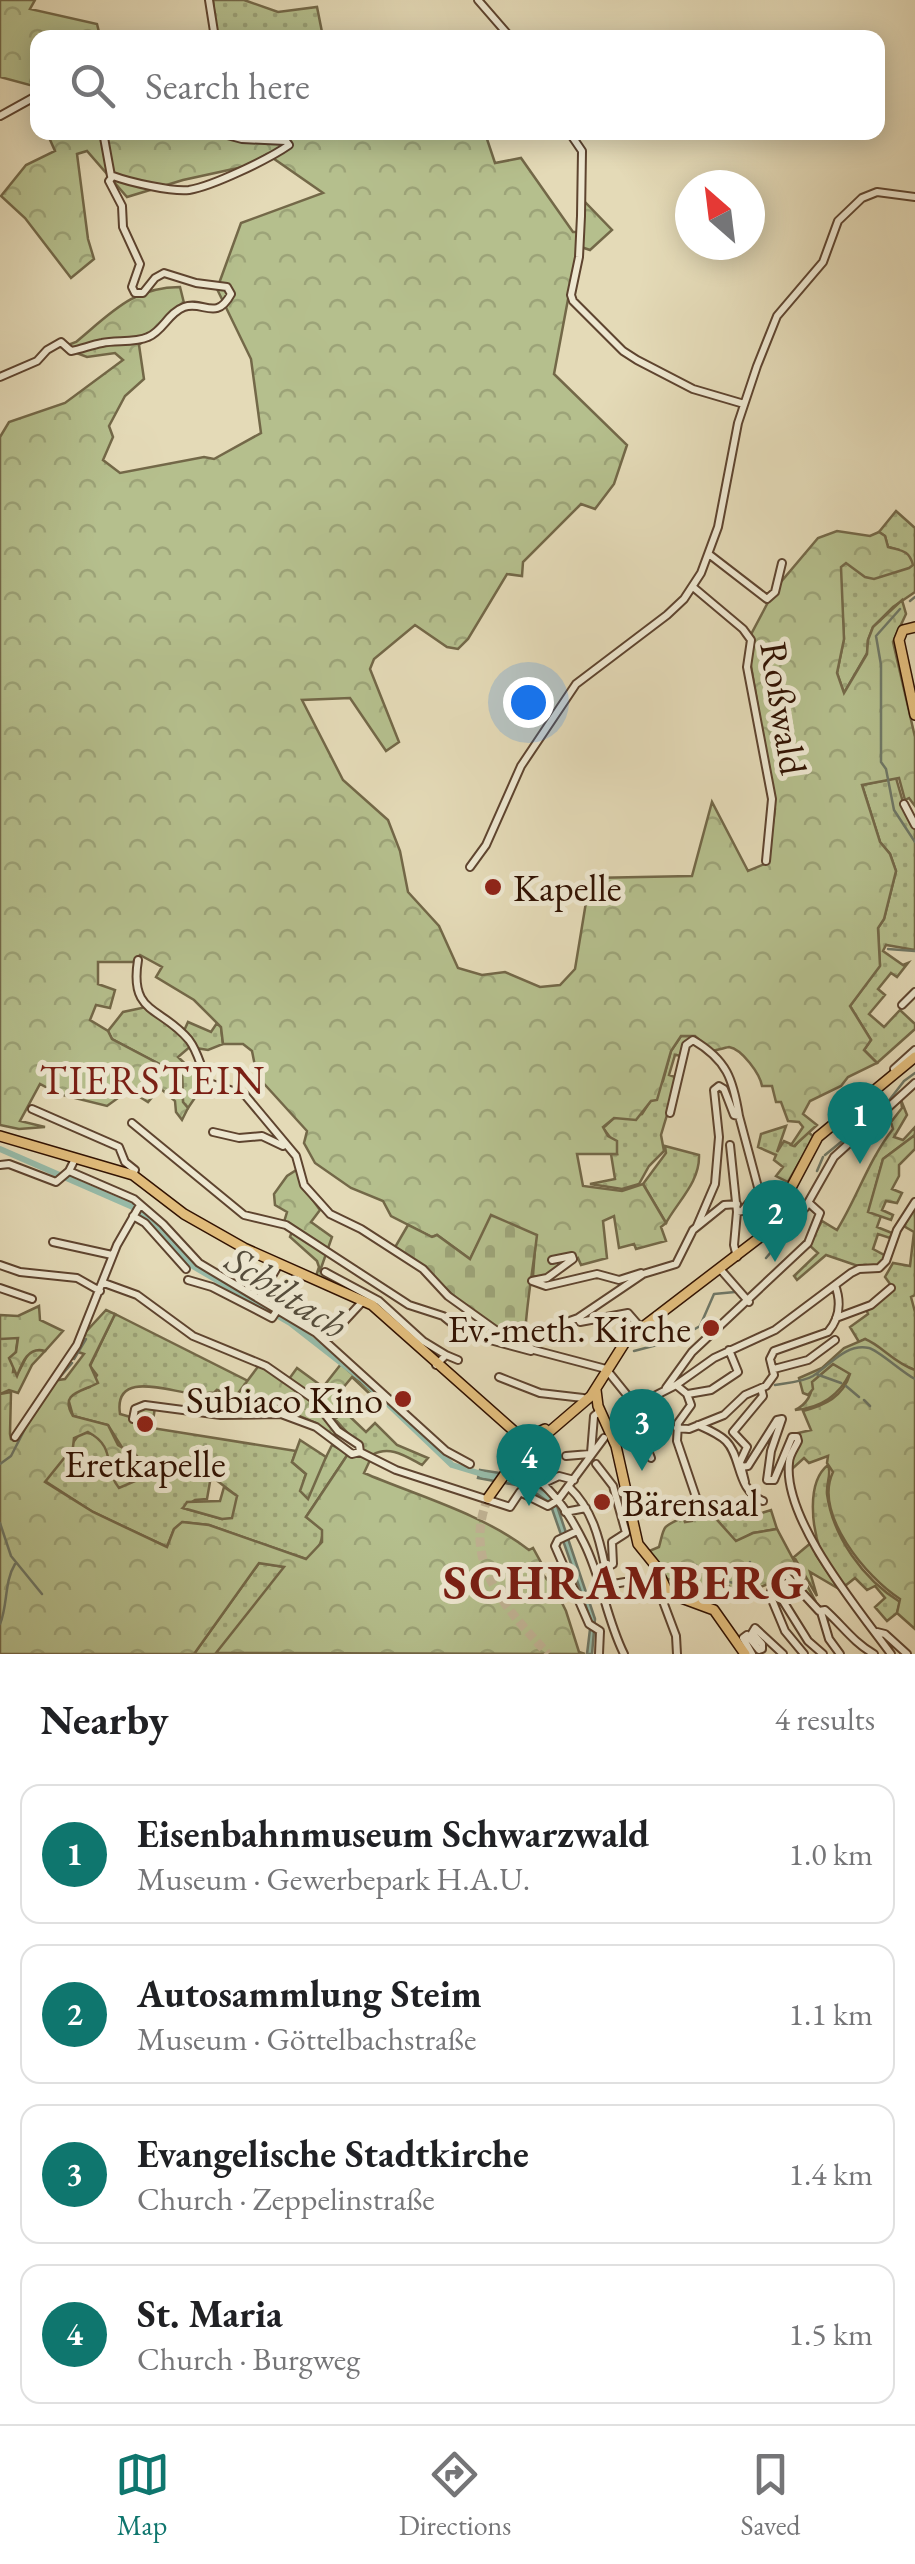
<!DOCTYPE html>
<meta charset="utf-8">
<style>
:root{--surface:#fff;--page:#f6f6f6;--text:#202124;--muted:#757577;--line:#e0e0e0;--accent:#0f766e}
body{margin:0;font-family:"EB Garamond",serif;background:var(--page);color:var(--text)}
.compass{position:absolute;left:675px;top:170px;width:90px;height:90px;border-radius:50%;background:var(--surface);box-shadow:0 5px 25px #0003;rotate:332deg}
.you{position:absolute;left:528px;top:702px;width:35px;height:35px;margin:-25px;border:8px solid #fff;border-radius:50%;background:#1a73e8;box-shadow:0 0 0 15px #1a73e833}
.badge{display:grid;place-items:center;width:65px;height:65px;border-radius:50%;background:var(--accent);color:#fff;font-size:32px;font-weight:700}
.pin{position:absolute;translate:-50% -82px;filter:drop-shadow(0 2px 5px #0008)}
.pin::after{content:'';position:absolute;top:52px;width:35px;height:30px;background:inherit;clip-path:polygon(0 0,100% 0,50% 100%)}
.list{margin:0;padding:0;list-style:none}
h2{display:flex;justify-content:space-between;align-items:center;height:130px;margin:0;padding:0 40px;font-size:42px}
h2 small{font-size:32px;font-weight:400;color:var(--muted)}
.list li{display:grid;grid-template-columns:65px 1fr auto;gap:30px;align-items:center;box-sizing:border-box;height:140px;margin:0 20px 20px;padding:0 20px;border:2px solid var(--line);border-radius:20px}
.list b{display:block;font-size:38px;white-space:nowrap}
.list p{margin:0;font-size:32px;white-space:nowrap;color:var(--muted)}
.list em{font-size:32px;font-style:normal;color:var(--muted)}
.icon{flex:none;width:55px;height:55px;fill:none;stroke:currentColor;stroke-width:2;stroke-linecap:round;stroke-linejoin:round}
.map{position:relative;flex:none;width:915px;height:1654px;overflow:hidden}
.search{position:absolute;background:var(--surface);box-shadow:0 5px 25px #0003;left:30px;right:30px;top:30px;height:110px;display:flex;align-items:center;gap:25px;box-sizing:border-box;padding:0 35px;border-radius:20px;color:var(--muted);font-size:38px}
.sheet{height:770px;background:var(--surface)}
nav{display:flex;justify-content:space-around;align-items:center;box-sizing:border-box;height:140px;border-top:2px solid var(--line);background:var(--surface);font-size:28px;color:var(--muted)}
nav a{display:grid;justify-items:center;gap:5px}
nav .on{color:var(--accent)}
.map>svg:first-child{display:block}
.grass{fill:url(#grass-dots);stroke:#736848;stroke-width:2.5;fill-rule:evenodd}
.forest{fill:url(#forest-crowns);stroke:#736848;stroke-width:2.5}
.cemetery{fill:url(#cemetery-stones);stroke:#736848;stroke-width:2.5}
.water{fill:#97bba9;stroke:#6e7766;stroke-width:2.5}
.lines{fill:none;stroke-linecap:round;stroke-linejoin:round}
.stream{stroke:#6e7766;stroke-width:2.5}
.river{stroke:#97bba9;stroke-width:6}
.major-tunnel{stroke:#c0b293;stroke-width:9;stroke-dasharray:9 4.5;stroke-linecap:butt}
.minor-casing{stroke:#5e442f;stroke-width:10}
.major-casing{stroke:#311202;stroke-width:12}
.minor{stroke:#ede7d0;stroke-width:6}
.major{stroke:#e2bd7c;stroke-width:9}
.poi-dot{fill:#8f2418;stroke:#ede7d0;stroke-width:4}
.labels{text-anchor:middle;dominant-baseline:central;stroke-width:10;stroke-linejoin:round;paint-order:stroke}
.street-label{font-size:38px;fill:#311202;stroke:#ede7d0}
.poi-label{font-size:38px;fill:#311202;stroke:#ede7d0;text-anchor:start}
.neighbourhood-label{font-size:40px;letter-spacing:2.5px;fill:#7a1f14;stroke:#ede7d0}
.water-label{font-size:40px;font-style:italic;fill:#554d3c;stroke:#ede7d0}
.district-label{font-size:48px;font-weight:bold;letter-spacing:2.5px;fill:#7a1f14;stroke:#ede7d0}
</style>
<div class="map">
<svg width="915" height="1654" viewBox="0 0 915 1654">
<defs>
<pattern id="grass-dots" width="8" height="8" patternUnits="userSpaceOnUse" patternTransform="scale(2.5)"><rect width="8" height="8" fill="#b5bf8d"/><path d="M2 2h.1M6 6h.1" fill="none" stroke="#9ca378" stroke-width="1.8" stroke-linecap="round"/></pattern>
<pattern id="forest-crowns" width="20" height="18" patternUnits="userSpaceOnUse" patternTransform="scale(2.5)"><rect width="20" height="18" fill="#b5bf8d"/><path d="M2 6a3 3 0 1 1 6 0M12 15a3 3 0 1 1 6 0" fill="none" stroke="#9ca378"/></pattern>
<pattern id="cemetery-stones" width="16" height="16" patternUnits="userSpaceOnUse" patternTransform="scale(2.5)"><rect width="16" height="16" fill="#b5bf8d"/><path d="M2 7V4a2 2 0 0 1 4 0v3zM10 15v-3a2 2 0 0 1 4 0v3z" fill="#9ca378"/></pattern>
</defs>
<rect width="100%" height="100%" fill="#e4dab7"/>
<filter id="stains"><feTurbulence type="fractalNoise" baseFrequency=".002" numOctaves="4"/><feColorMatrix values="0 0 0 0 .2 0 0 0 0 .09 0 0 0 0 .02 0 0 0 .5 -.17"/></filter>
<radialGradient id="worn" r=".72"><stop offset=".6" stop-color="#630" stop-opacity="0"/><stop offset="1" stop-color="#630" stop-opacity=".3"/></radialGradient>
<!-- grass -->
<path class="grass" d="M213 0H244L278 12 317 7 322 32H280L281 37H224L216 34Z
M896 511 915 528V592L893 607 873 627 868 640 867 653 844 693 837 673 844 639 840 568 845 562 853 566 896 549 888 547 885 536 879 532Z
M896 778 905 809 915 828V950L886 945 883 951 903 965 908 963 897 977 891 973 878 989 885 995 869 1014 884 1027 900 1010 915 1024V1029L877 1063 864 1050 871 1040 850 1006 880 965 878 928 884 919 896 871 890 854 880 842 862 785Z
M146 1007 192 1045 178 1057 205 1083 188 1108 183 1103 182 1076 112 1039 108 1031 123 1012Z
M188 1022 211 1032 217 1023 221 1027 223 1044 208 1050 196 1048 183 1033Z
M681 1036H695V1040L689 1039 682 1056 675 1055 669 1075 678 1078 661 1135 664 1151 649 1166 639 1184 622 1189 590 1184 615 1179 611 1154H617L613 1141 603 1128 614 1118 642 1114 663 1081 671 1051Z
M901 1100 907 1115 894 1137 903 1140 915 1127V1135L883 1159 869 1211 881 1216 877 1227 892 1233 890 1238 878 1234 873 1249 886 1256 879 1265 861 1267 826 1255 797 1280 794 1276 818 1253 809 1245 822 1221 837 1230C858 1196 868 1161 893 1129L891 1122 902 1108Z
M786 1126 777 1152 784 1141 795 1146 807 1131 814 1137 788 1182 776 1176 783 1167 774 1160 776 1155 758 1147 761 1134Z
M665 1146 699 1155C700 1182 678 1201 666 1223L643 1184 666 1153Z
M915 1204V1295L911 1297 915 1312V1370L892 1360 865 1339 859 1342 850 1327 868 1314 866 1309 893 1288 885 1277 893 1263 910 1266 914 1232 902 1225Z
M115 1314 248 1381 240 1393 231 1397 217 1390 214 1393C209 1392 203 1394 198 1394 174 1394 113 1367 120 1414L134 1418 141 1408 155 1407 152 1428 296 1451 292 1462 306 1474 303 1483 326 1457 332 1445 348 1454 306 1517 323 1530C322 1543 318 1552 306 1559L209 1525 183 1522 174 1529 167 1547 93 1512 45 1481 80 1433C106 1430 111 1458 112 1479L125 1452 108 1425 73 1416 68 1398 73 1392 90 1387 97 1375 90 1366ZM211 1476 237 1496 222 1519 183 1508 195 1500 207 1499Z
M12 1336 18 1337 13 1372 19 1371C26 1360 28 1344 45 1351L32 1365 18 1393 9 1390 0 1394V1339Z
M833 1364 850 1373C839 1396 820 1408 795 1410 806 1405 814 1393 811 1382Z
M344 1411 366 1432 375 1423 397 1445 428 1458 422 1465C405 1456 390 1445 372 1455L363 1450 335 1419Z
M828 1465C832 1474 826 1482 827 1494 833 1537 863 1579 900 1602L897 1613 887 1621 875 1607 885 1598 875 1586 867 1590 855 1578 845 1586C836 1575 826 1565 821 1552 812 1528 806 1482 828 1465Z
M728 1499 749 1517 771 1510 777 1529 753 1533 736 1542 709 1511Z
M259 1563 285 1567 217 1653 289 1654H194Z"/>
<!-- forest -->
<path class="forest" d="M0 0H35L30 9 97 24 99 32 116 37 38 38 37 87 0 77Z
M47 133H485L495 163 521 158 573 232H583L584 201 612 230 590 250 578 246 554 374 627 445 614 484 595 509 581 504 523 562 522 576 507 574 468 639 458 649 447 647 415 625 374 659 370 669 399 742 386 751 350 698 302 700 343 780 388 820 400 851 408 892 439 926 458 968 482 975 505 972 540 987 560 985 575 969 590 878 692 876 712 802 748 871 767 863 775 809 747 642 775 589 818 538 837 531 870 536 879 532 885 536 888 547C902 551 909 550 913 565L909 568 874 579 865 577 846 563 841 567 844 639 837 673 844 693 867 654 868 640 873 627 902 600 906 614 893 642 915 737V806L909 798 905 800 899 778 862 785 880 842 890 854 896 871 884 919 878 928 880 966 850 1006 871 1040 864 1050 877 1063 848 1077 841 1086 810 1101 803 1114 817 1125 794 1146 791 1145 803 1127 799 1122 788 1121 781 1102H776L772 1086H762C760 1074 742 1049 729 1047 728 1047 714 1051 712 1051L695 1036H681L671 1051 657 1100 651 1101 636 1120 614 1118 603 1127 608 1136 617 1141V1154H577L583 1186 622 1191 643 1184 666 1223 661 1227 666 1241 636 1249 634 1244 619 1248 614 1216 603 1221 607 1258 581 1265 578 1258 546 1277 533 1276 536 1235 484 1232 470 1259 437 1235 432 1237 391 1216 383 1201 351 1188 315 1163 304 1143 307 1131 257 1076 252 1051 243 1044H223L221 1027 194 1000 156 977 162 967 140 955 133 962H98V984L115 990 110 1008 96 1005 90 1020 108 1031 112 1039 182 1076 183 1102 188 1108 182 1120 176 1112 175 1101 160 1088 148 1102 129 1090 107 1106 59 1094 40 1084 20 1121 45 1127 19 1129 0 1125V437L9 422 65 403 123 360 115 353 87 357 71 351 68 345 76 342C111 313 133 287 180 287L184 303 139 345 144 379 125 396 109 426 113 437 103 460 120 473 204 457 214 459 261 433 251 359 217 289 241 223 323 193 267 154 247 166 183 180 127 197 87 151 77 154 88 239 94 259 71 278 25 218 1 196 26 165 55 151Z
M915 1135V1149L899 1165V1176L892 1189 902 1193 897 1203 886 1201 882 1210 893 1215 891 1220 868 1212 883 1159Z
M298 1169 304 1188 320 1210 311 1222 332 1237 320 1271 369 1296 367 1299 316 1276 319 1267 317 1261 290 1237 293 1229 284 1222 287 1212 275 1205 274 1194 287 1176Z
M39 1306 40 1320 63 1331 45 1351C28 1346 22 1363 17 1376L9 1358 16 1352 18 1338 0 1339V1315L18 1316Z
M106 1310 115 1314 90 1365 98 1383C81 1392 59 1393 73 1416L108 1425 118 1445 137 1456 144 1468 142 1478 119 1488C103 1468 117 1447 88 1432L74 1438 73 1447 45 1482 93 1512 167 1547 174 1529 182 1522 209 1525 306 1559 322 1542V1530L306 1517 348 1454 371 1458 364 1473C418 1496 483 1514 529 1550L533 1548 544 1568 540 1571 555 1589 566 1611 579 1652 585 1654 216 1653 284 1567 259 1563 194 1654H0V1394L11 1392 10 1434 11 1439H16L52 1381 65 1379 84 1354 75 1351 83 1335Z
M865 1339C881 1345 894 1363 915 1370V1629L897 1613 900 1599C867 1578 813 1514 833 1472L827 1463 828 1456 809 1463 804 1458 791 1470 790 1466 798 1433 811 1430 803 1411C825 1405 843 1397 850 1374L833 1364 812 1382 813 1389 808 1395 803 1393 799 1378 822 1368 844 1348Z
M260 1364 304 1393 335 1432 334 1441 316 1423 255 1397C242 1411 228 1401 214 1393L217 1390 236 1396Z
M341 1364 377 1396H372L352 1377 333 1400 344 1411 335 1419 323 1404 289 1379 297 1368 323 1387Z
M300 1440 326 1457 308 1499 300 1491 306 1474 292 1462Z
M224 1487 237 1496 232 1518 222 1519 183 1508 187 1502 220 1501Z
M697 1509 709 1511 736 1541 753 1533 777 1529 816 1602 792 1581 787 1571 781 1569 773 1582 736 1597 729 1586 715 1589 710 1583 696 1590 698 1594 693 1596 683 1573 668 1580 649 1551 659 1547C665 1525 661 1528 683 1517L685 1522 692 1521V1512Z
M812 1542 816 1555 839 1589 810 1572 817 1596 794 1557Z"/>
<!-- cemetery -->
<path class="cemetery" d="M491 1215 537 1235C533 1270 527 1299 525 1335L516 1337C477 1327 433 1270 394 1249L408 1225 432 1237 437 1235 470 1259Z"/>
<!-- water -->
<path class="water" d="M480 1470C510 1474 533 1478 555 1500L595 1619 592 1654H587L591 1621 550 1503 527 1487 478 1478Z"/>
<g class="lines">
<!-- stream -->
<path class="stream" d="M910 601 915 597
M900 609 876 636 881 665V762L886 769 894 810 915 842
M888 949 915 951
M825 1155 884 1107 904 1081 915 1073
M817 1171 823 1157
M766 1258 783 1238 793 1211
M634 1351 676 1340 700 1326 714 1294 735 1292
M74 1359 86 1339
M816 1374 841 1383
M775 1385C787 1383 803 1382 813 1376 830 1365 846 1343 869 1348 878 1350 903 1373 915 1379
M846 1386 859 1397
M49 1390 72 1363
M864 1400 870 1406
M0 1464 11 1456 29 1421
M0 1523 11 1556 42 1594
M690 1569 696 1565
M704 1569 711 1577
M741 1578 750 1562
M720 1580 734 1583
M717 1581H719
M0 1624C8 1605 4 1582 15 1564"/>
<!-- river -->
<path class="river" d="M0 1149 135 1208 164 1233 191 1265 290 1323 363 1380 452 1465 485 1475"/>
<!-- major-tunnel -->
<path class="major-tunnel" d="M488 1498C461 1563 507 1609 548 1654"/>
<!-- minor casing -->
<g class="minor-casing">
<path id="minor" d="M209 0 215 38
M478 0 511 38
M0 116 38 95
M103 132 111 176
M569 132 582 151 581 216 579 257 571 295 573 301 623 351 637 360 693 389 744 404
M0 377 37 361 47 350 61 342 71 351C82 349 91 345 102 343 116 340 135 343 148 337 163 331 168 313 184 307 203 300 216 322 231 294L227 287 196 283 164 273 155 278 143 293H135L132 287 140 264 123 227 122 206 109 181 113 176C129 182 172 192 189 190 213 186 269 159 289 145L286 141 242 139 216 132
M710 555 767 599 775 592 782 563
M693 587 743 629 751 640 747 667 772 799 766 861
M904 804 915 825
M470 867 486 845 521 766 576 684 667 615 684 599 701 573 718 527 738 423 757 366 777 316 823 262 838 221 862 198 877 192 915 197
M138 960C129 1015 161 1006 189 1040 199 1053 201 1070 209 1083L245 1095 296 1156 304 1185 330 1214 361 1229 423 1269 448 1296 504 1336 534 1350 606 1369 635 1405
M902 1005 915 992
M894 1069 915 1050
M32 1109 119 1147 125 1162 135 1170 133 1175
M670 1113 686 1045 693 1040C727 1060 733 1079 739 1116
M132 1123 244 1215 286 1225 409 1305 443 1316 464 1333 531 1351
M213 1132 239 1138 262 1136 283 1146
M730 1145 737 1212 734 1245 737 1257
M0 1165 9 1164 56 1182 69 1171 75 1159
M69 1171 134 1199 163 1224 199 1263 316 1333 446 1451 470 1464
M784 1202 796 1209 805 1208 834 1157 915 1083
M133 1216 145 1223 186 1269
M697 1226 715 1184 719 1137 714 1090 719 1086 724 1089 734 1115 739 1116 759 1191 742 1211 737 1212
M53 1242 112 1255
M572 1256 573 1259 547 1278 532 1281 546 1286 597 1274 619 1280 641 1273
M552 1260 572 1256
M0 1265 20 1272 77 1278 100 1291
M721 1270 749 1302
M325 1272 379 1301 423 1341 446 1355
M188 1280 212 1287 272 1318 278 1309
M104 1283 137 1295 193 1336 266 1366 312 1398 338 1431 359 1445 360 1452
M0 1288 32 1299
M260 1297 279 1264
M836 1318 871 1305 891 1288
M641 1328 628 1313 580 1322 578 1318 643 1274 676 1264 693 1230 724 1205 737 1204
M326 1341 363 1301
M518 1341 521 1338 578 1318
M436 1365 446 1355 458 1360
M774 1369 808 1360 835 1340
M499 1377 540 1393 583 1398
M676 1385 687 1394 691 1405 678 1423 677 1441 698 1503
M666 1388 692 1352 808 1243 820 1213 809 1203
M688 1394 711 1390 738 1372 729 1350
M631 1408 651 1458
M133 1419 135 1409 145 1405 221 1415 281 1414 316 1427 352 1454 360 1452 396 1470 510 1507 520 1492 548 1506 558 1500 604 1438
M698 1425C707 1429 719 1434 726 1441 742 1457 736 1490 763 1501
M677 1428 689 1429 724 1415 745 1395 766 1386 774 1375 770 1359 774 1351 828 1332C840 1318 841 1301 835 1285
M609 1430 631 1408 676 1385 714 1358 775 1330 851 1273 859 1269 879 1268 886 1261 897 1230 915 1202
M15 1437 77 1345 117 1245 140 1205
M521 1453C529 1475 546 1484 559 1502 569 1514 577 1529 584 1543 602 1579 606 1618 624 1654
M591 1453 594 1416 600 1411
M566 1456 590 1454
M741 1467 748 1466 777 1420 782 1419 771 1451 767 1480H774L792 1437H797L798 1441C795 1448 789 1455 789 1463 783 1520 859 1610 891 1654
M745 1482 740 1462 747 1447 733 1432 763 1396 761 1388
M542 1484 559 1476 574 1480
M569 1487C592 1509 599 1537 605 1566
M565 1512 586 1508
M577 1531 558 1540 555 1546 589 1624 600 1631 599 1654
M596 1573 613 1564 612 1542 626 1533 613 1486 596 1464
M773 1585 808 1641 823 1654
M773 1585 770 1595 785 1631 804 1654
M602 1586 625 1582 661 1596
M777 1589 781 1584 779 1575 784 1573 819 1611 825 1610C842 1625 853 1642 874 1654
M661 1596 676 1636 677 1654
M821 1612 829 1639 840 1654
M877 1632 885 1634 907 1654
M752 1654 743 1638 747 1635 759 1650 762 1649V1644L752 1633 755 1628 783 1654"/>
</g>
<!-- major casing -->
<g class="major-casing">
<path id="major" d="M915 627 903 630 899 640 915 715
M0 1136 133 1175 184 1214 244 1248 372 1305 523 1439 545 1429
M596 1390 598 1406 616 1446 638 1544 655 1565 668 1593 714 1610 745 1654
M521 1452 528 1450 591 1396 627 1339 759 1238 776 1216 818 1137 915 1057
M488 1498 522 1450"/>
</g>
<!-- minor -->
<use href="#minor" class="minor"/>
<!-- major -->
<use href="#major" class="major"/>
</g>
<!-- markers -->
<g class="poi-dot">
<circle cx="493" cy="887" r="10"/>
<circle cx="711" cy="1328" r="10"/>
<circle cx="403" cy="1399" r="10"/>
<circle cx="145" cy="1424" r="10"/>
<circle cx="602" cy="1502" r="10"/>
</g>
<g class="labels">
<!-- street labels -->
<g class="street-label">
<text transform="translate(784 708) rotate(81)">Roßwald</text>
</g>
<!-- poi labels -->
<g class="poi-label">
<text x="513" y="887">Kapelle</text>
<text x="691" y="1328" text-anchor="end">Ev.-meth. Kirche</text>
<text x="383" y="1399" text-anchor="end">Subiaco Kino</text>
<text x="145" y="1463" text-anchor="middle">Eretkapelle</text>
<text x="622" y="1502">Bärensaal</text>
</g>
<!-- neighbourhood labels -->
<g class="neighbourhood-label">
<text x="153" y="1080">TIERSTEIN</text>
</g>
<!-- water labels -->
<g class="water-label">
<text transform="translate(287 1292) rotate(33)">Schiltach</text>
</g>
<!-- district labels -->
<g class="district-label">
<text x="625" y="1582">SCHRAMBERG</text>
</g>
</g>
<rect width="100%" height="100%" filter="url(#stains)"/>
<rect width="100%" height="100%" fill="url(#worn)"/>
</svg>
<svg class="compass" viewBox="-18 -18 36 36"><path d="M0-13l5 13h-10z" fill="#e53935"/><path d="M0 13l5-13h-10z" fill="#757577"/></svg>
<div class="you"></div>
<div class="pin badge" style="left:860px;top:1164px">1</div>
<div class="pin badge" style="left:775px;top:1262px">2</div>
<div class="pin badge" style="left:642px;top:1471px">3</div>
<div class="pin badge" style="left:529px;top:1506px">4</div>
<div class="search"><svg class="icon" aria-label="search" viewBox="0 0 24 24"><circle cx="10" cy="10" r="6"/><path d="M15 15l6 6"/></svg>Search here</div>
</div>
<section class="sheet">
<h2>Nearby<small>4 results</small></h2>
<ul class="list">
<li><span class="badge">1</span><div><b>Eisenbahnmuseum Schwarzwald</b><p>Museum · Gewerbepark H.A.U.</p></div><em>1.0 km</em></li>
<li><span class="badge">2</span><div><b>Autosammlung Steim</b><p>Museum · Göttelbachstraße</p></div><em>1.1 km</em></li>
<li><span class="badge">3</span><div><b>Evangelische Stadtkirche</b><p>Church · Zeppelinstraße</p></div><em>1.4 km</em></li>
<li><span class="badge">4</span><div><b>St. Maria</b><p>Church · Burgweg</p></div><em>1.5 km</em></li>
</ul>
</section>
<nav>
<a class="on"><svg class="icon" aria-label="map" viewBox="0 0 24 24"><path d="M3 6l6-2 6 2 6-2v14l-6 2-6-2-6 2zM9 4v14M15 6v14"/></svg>Map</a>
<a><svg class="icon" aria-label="directions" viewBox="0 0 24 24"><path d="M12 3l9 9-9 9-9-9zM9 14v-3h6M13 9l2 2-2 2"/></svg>Directions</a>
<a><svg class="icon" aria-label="saved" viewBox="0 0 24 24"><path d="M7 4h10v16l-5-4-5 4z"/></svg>Saved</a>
</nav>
